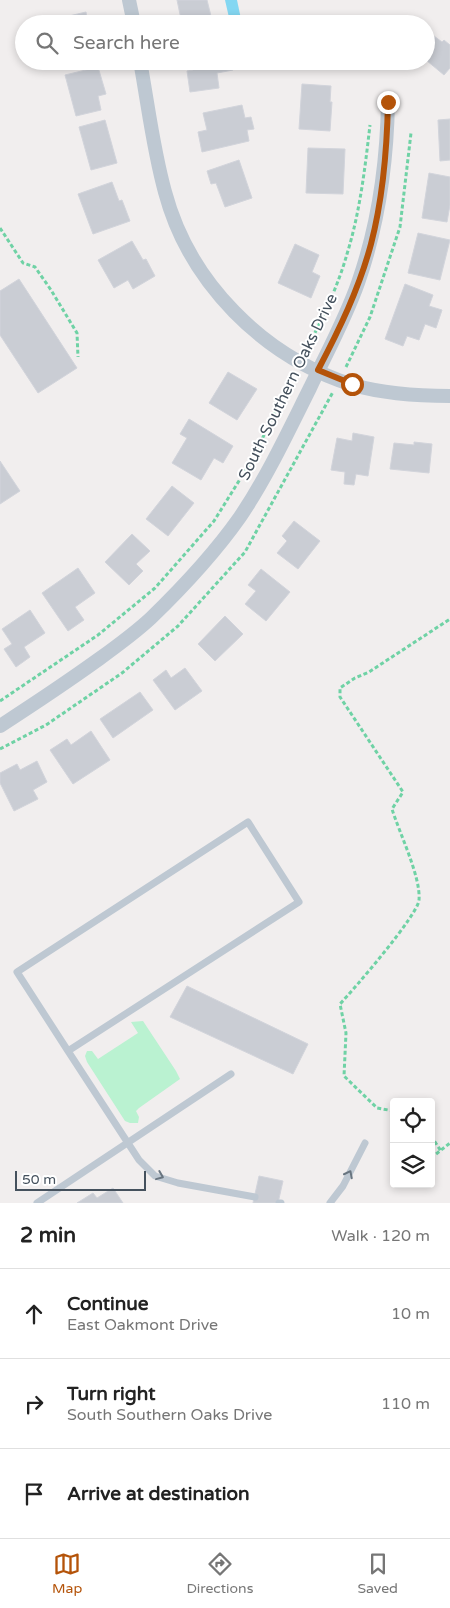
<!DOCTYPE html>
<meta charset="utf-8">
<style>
:root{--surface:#fff;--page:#f6f6f6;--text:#222;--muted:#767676;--line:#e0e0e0;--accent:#b45309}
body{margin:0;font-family:"Varela Round",sans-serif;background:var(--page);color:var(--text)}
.controls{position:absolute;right:15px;bottom:15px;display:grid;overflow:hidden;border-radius:5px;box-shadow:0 2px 8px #0003}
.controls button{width:45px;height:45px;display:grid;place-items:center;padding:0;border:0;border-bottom:1px solid var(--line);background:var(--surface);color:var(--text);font:25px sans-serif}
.scale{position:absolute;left:15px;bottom:12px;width:131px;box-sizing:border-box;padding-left:5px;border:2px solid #45515d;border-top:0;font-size:14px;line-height:18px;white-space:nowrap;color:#45515d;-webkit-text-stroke:4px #fff;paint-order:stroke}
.stop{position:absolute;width:15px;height:15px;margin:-11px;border:4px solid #b45309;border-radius:50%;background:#fff}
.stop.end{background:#b45309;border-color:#fff;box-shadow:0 1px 5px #0008}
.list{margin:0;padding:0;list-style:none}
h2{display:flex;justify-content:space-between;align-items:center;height:65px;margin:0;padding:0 20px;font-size:21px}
h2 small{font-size:16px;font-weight:400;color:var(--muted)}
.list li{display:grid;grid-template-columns:32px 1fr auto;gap:15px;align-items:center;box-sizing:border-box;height:90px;padding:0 20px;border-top:1px solid var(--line)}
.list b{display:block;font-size:19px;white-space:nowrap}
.list p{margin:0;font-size:16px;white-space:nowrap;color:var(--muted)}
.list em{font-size:16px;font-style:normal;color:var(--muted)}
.icon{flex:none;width:28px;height:28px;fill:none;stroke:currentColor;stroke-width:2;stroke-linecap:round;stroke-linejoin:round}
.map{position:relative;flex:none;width:450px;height:1203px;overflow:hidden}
.search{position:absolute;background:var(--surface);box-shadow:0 2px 8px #0003;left:15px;right:15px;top:15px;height:55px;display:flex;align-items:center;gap:12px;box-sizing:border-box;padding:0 18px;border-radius:28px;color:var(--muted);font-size:19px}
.sheet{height:335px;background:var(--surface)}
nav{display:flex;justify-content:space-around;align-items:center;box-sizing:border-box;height:70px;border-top:1px solid var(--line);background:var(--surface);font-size:14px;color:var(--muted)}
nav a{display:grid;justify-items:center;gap:2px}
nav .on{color:var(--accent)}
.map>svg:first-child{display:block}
.green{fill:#baf2d1}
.water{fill:#84d7f2}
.building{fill:#cacdd4;stroke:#d2d4db}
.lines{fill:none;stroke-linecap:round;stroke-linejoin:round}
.path{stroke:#6fd2a5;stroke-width:3;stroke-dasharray:4 2.5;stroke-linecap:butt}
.service{stroke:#bec8d2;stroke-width:7}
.minor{stroke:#bec8d2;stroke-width:14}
.oneway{stroke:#697580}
.route{stroke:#b45309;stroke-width:6}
.labels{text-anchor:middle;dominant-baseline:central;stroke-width:4;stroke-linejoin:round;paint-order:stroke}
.street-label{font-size:16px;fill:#45515d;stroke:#fff}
</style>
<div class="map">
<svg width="450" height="1203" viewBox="0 0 450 1203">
<rect width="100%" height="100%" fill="#f1eeee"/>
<!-- green -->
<path class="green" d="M143 1021 176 1071 180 1079 139 1108 136 1111 139 1117 138 1123H130L125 1121 87 1062 85 1056 87 1051H92L98 1059 138 1033 131 1022Z"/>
<!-- water -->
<path class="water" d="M225 0H237L241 19 230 22Z"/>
<!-- building -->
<path class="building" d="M177 0H207L212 20 199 24H182Z
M86 12 88 24H53L52 20Z
M426 30 442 42 444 40 450 45V68L444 75 426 60Z
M192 61H231L233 70 217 73 219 88 190 92 187 71 193 70Z
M98 67 106 94 98 96 101 110 76 116 65 75Z
M302 84 331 86 330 102H332L330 131 299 129Z
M242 105 245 118 251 117 254 129 247 130 249 141 202 152 198 132 207 130 203 113Z
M450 119V160L440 161 438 120Z
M105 120 117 163 91 170 79 127Z
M308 148 345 149 343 194 306 193Z
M239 160 252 198 225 207 216 183 211 184 207 171Z
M429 173 450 177V205L447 222 422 218Z
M112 182 119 201 122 200 130 221 93 234 78 194Z
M418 233 450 240 440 280 408 273Z
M132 241 143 260 146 259 155 276 133 289 128 280 114 288 98 260Z
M295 244 319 255 312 272 320 276 311 298 278 283Z
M19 279 77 368 38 393 0 335V291Z
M405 284 433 295 429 306 442 310 436 328 425 324 419 340 407 336 403 346 385 339Z
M228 372 257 389 237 420 209 403Z
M189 419 233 446 223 463 214 458 201 480 172 463 187 438 180 434Z
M353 433 374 437 368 476 356 474 354 485 344 484 345 472 331 470 337 438 352 441Z
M414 442 432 444 429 473 390 469 394 443 414 445Z
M0 461 20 491 0 504Z
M172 486 194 503 168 536 146 519Z
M294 521 320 541 298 569 277 553 287 541 282 536Z
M132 534 150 551 136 564 143 571 129 585 105 562Z
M78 568 95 593 75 607 84 620 68 631 42 593Z
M261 569 290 592 266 621 245 604 256 591 248 585Z
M30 610 45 633 24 647 30 657 16 667 4 649 12 644 2 629Z
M225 616 243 634 215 661 198 644Z
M185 668 202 691 175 710 153 680 166 670 171 678Z
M140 692 153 710 113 738 100 719Z
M91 731 110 760 73 784 50 750 67 739 71 745Z
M37 761 47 782 33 790 38 799 14 811 0 783V773L17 764 20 770Z
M187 986 308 1044 293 1074 170 1017Z
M259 1176 283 1181 278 1203H253Z
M113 1188 123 1203H77L93 1193 97 1198Z"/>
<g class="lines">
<!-- path -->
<path class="path" d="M0 228 23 263 35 267 51 290 77 333 78 357
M306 350C322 320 338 286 347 254 360 212 365 168 370 125
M346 367 370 317 400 227 411 133
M0 701 98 635 155 588 214 521 252 460 294 373
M0 749 46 725 122 673 178 626 245 552 333 392
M394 1111 377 1108 344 1076 346 1033 340 1004C354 989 418 915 419 900 421 877 399 832 392 809L403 792 340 697V688L355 678 369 672 450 619
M431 1136 441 1151
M431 1158 450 1143"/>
<!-- service -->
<path class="service" d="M248 822 299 902 68 1051 17 972Z
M68 1051 139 1160 155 1176 178 1183 255 1197
M37 1203 231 1074
M279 1203H281
M330 1203 343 1186 365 1143"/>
<!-- minor -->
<path class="minor" d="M129 0 134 24
M140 61C148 104 153 149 165 192 189 282 263 357 353 385 385 394 417 396 450 396
M0 726C34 704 67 682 99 659 117 646 135 633 151 618 183 587 214 554 240 517 267 477 288 432 310 388 326 354 345 320 358 283 379 223 387 165 388 101"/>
</g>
<!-- one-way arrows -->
<defs><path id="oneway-chevron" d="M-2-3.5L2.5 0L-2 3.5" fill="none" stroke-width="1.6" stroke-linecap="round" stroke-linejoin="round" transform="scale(1.25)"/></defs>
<g class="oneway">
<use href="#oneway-chevron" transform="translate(349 1174) rotate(-63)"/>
<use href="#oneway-chevron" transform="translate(160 1176) rotate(22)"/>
</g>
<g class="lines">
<!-- route -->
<path class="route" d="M352 384 318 370C339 330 359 289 371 244 383 198 387 150 388 102"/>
</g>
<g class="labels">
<!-- street labels -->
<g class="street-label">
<text transform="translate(288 387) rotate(-64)">South Southern Oaks Drive</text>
</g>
</g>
</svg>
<div class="controls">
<button><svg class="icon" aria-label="locate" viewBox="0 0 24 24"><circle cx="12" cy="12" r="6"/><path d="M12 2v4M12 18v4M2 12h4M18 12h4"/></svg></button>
<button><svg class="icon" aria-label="layers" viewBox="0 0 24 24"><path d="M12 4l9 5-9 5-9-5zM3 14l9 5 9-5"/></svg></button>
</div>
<div class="scale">50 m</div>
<div class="stop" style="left:352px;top:384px"></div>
<div class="stop end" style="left:388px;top:102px"></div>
<div class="search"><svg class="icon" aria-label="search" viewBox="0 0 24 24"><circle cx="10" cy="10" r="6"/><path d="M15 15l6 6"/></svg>Search here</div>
</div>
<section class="sheet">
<h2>2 min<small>Walk · 120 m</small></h2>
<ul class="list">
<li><svg class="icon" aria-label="ahead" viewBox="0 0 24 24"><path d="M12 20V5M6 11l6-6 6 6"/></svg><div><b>Continue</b><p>East Oakmont Drive</p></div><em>10 m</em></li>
<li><svg class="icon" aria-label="right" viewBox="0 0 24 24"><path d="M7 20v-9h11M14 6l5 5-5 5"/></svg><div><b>Turn right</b><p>South Southern Oaks Drive</p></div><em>110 m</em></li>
<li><svg class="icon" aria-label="arrive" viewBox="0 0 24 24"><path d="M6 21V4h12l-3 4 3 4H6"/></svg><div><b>Arrive at destination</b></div></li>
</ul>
</section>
<nav>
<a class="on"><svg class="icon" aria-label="map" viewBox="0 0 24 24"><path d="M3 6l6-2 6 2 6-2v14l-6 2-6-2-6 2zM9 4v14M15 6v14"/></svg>Map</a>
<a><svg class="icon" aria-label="directions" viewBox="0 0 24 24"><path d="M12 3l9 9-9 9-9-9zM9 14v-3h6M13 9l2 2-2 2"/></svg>Directions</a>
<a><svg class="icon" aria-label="saved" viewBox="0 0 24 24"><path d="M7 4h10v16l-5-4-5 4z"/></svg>Saved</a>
</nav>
